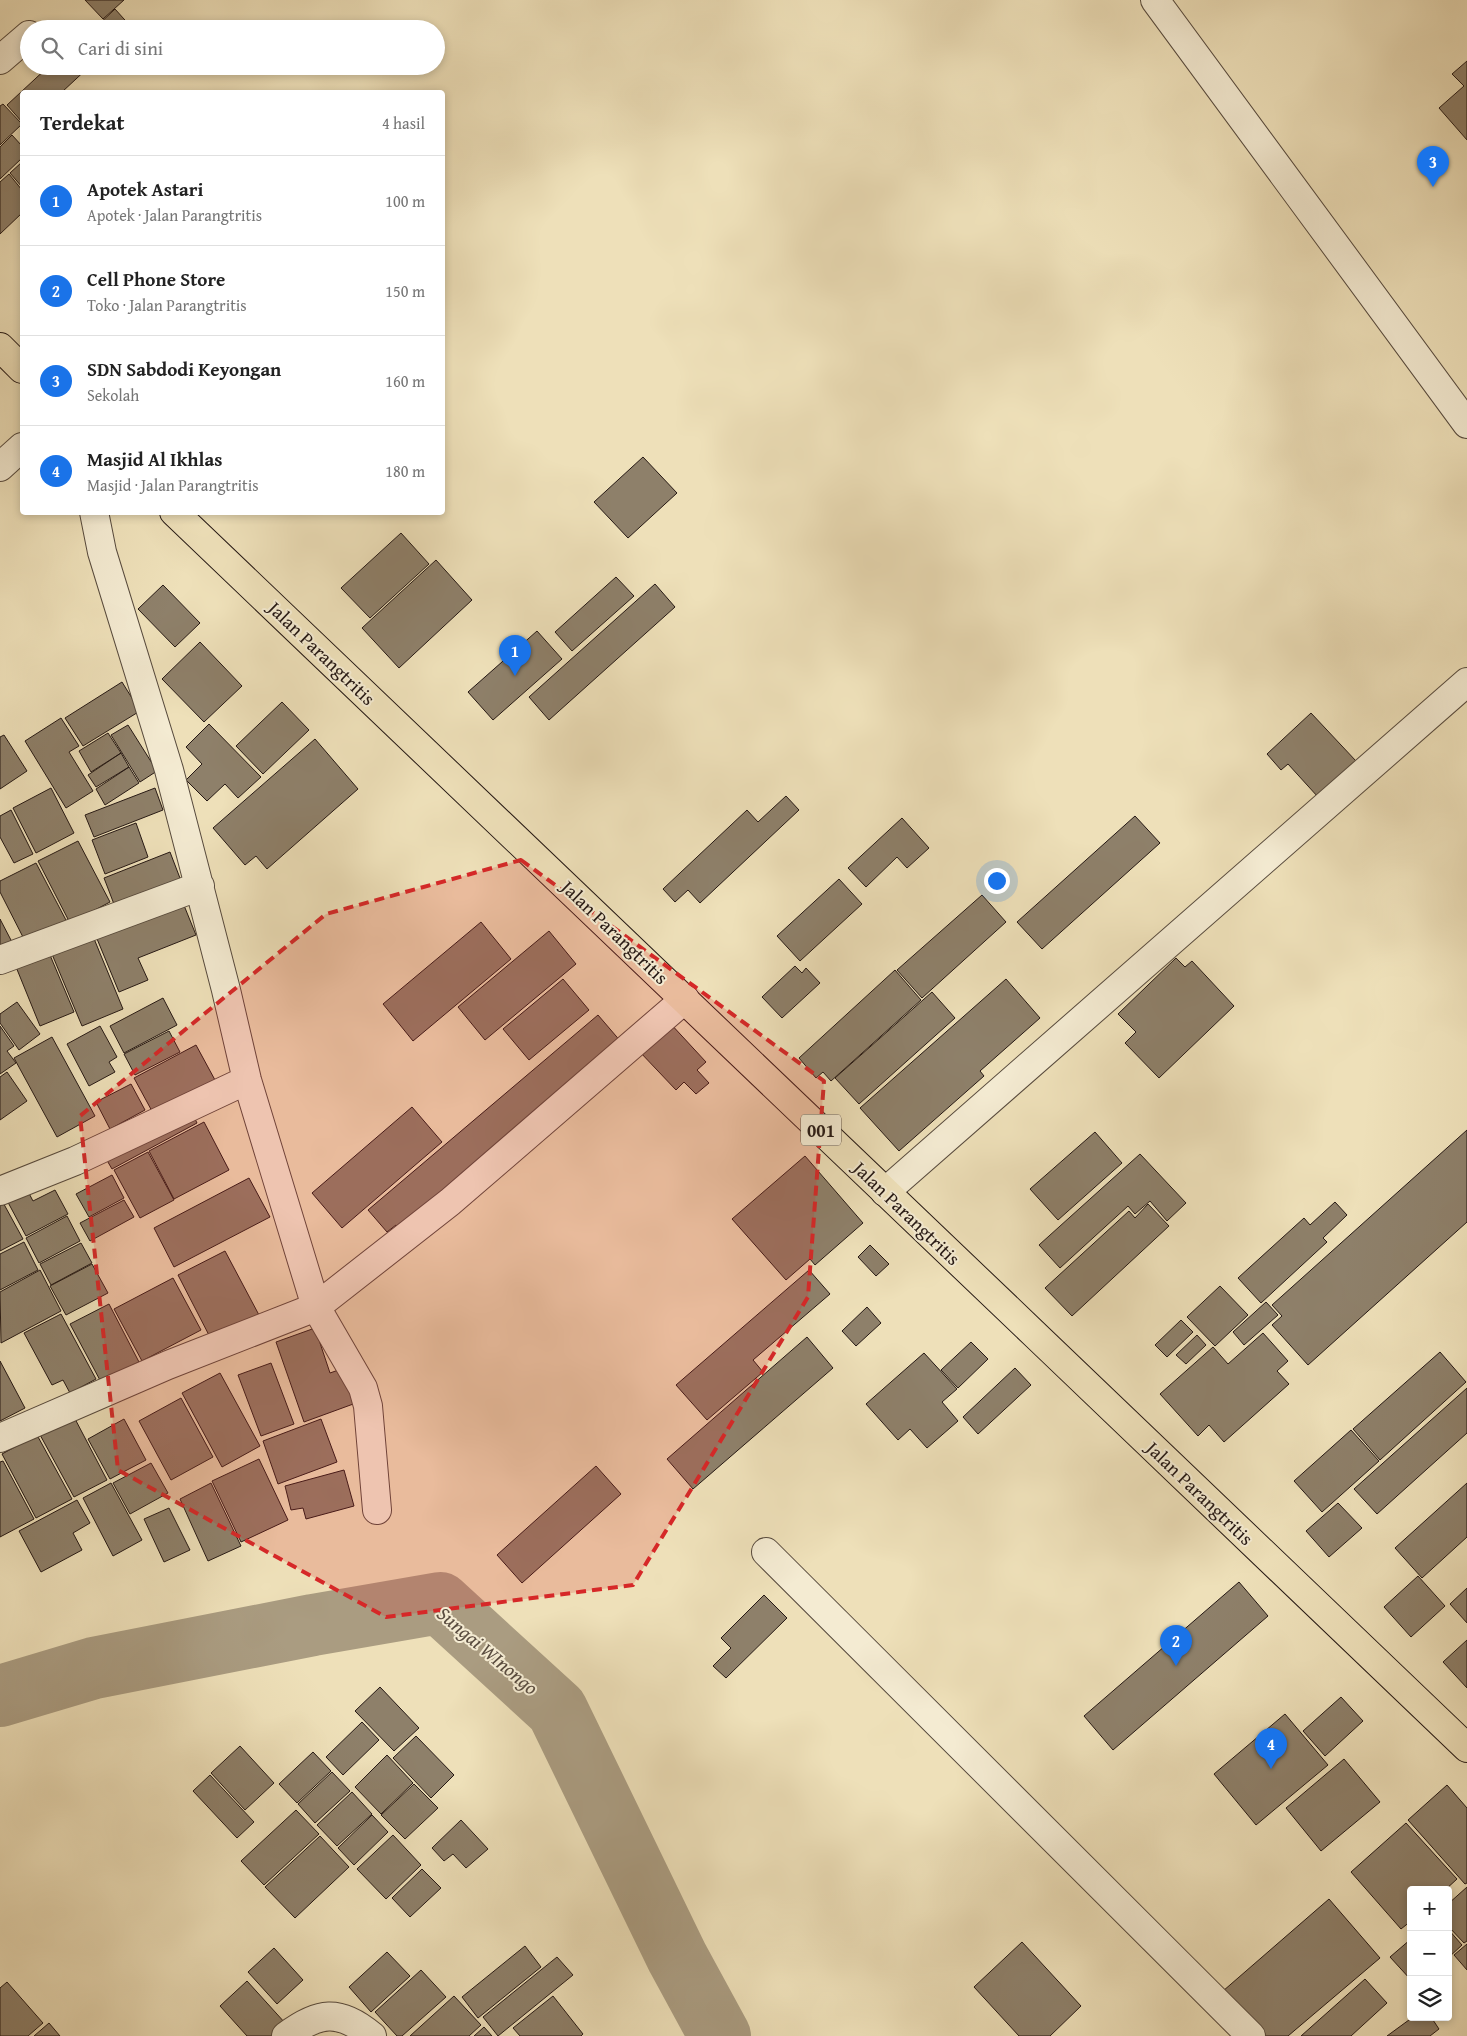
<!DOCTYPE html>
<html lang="id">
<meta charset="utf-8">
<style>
:root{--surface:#fff;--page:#f2f2f2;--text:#222;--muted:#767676;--line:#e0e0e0;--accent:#1a73e8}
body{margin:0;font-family:"Gentium Book Plus",serif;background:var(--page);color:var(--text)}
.controls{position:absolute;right:15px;bottom:15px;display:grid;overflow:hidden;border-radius:5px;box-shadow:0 2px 8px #0003}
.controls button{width:45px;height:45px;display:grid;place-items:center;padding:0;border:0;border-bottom:1px solid var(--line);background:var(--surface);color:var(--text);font:25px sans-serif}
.you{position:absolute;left:996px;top:880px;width:18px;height:18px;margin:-12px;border:4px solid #fff;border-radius:50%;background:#1a73e8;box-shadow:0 0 0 8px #1a73e833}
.badge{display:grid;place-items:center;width:32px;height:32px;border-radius:50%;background:var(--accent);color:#fff;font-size:16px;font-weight:700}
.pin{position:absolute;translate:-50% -41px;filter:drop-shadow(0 1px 2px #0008)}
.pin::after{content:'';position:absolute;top:26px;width:18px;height:15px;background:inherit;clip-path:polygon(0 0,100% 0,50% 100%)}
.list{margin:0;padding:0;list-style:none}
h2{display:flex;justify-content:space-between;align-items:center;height:65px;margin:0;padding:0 20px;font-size:21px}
h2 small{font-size:16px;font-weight:400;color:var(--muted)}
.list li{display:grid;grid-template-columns:32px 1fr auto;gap:15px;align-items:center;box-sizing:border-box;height:90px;padding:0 20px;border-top:1px solid var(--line)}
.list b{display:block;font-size:19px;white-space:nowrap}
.list p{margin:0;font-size:16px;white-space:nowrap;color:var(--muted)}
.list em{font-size:16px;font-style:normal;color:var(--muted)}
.icon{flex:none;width:28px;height:28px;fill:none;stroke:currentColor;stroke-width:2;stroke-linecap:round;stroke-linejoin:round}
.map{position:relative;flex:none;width:1467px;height:2036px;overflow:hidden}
.search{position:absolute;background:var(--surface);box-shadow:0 2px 8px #0003;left:20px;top:20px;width:425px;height:55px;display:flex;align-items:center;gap:12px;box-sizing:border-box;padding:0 18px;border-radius:28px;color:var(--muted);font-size:19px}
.panel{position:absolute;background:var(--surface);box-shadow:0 2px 8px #0003;left:20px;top:90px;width:425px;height:425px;border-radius:5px}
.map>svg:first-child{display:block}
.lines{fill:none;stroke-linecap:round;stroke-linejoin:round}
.river{stroke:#aa9c81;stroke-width:62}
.building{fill:#8e806a;stroke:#251814}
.minor-casing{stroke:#574a3d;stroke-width:30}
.major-casing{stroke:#251814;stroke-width:30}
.minor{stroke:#f4ebd2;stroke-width:28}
.major{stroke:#eee0b9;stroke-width:28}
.marked{fill:#d62828;fill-opacity:0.2;stroke:#d62828;stroke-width:4;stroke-dasharray:10 6;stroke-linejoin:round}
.labels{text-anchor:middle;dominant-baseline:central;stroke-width:4;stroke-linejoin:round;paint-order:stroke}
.shield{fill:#f4ebd2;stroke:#63574d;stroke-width:1}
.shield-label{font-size:18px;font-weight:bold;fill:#251814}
.street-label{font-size:19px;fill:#251814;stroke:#f4ebd2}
.water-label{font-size:20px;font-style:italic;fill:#5a4d40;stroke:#f4ebd2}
</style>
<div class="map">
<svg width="1467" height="2036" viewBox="0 0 1467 2036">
<rect width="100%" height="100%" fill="#eee0b9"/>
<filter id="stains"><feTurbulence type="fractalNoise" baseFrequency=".004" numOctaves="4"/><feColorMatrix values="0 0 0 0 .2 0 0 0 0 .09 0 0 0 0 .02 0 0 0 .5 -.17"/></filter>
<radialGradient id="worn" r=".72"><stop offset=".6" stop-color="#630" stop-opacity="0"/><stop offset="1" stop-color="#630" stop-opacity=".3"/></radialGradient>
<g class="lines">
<!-- river -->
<path class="river" d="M0 1696 94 1668 313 1625 440 1603 557 1710 677 1957 720 2036"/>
</g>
<!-- building -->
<path class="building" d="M85 0H124L103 19Z
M115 9 133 29H94Z
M1467 61V140L1439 108 1464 86 1452 74Z
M49 66H90L62 92H22V122L7 105Z
M3 104 22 124 0 145V106Z
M12 135 22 146V158L0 179V147Z
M22 162V187L10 173Z
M9 174 22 190V213L0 234V182Z
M643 457 677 493 628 538 594 502Z
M401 533 429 564 370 618 341 588Z
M436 560 472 600 399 668 362 628Z
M616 577 634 596 572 651 555 632Z
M655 584 675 607 549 720 529 697Z
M163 585 200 623 175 647 138 609Z
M537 631 562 659 493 720 468 692Z
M200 642 242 686 204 722 162 679Z
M122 682 140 711 83 746 65 718Z
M282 702 309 730 263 774 236 746Z
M1311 713 1356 761 1318 797 1288 764 1281 770 1267 754Z
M61 718 79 746 69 752 93 791 66 808 25 741Z
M209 724 261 777 238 798 225 784 207 801 186 780 202 764 186 747Z
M128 725 157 771 140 782 111 735Z
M108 733 121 753 91 772 79 751Z
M4 735 27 771 0 789V737Z
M315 739 358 789 267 869 256 856 245 865 213 828Z
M121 753 129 767 96 787 88 775Z
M129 767 139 783 105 805 96 789Z
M51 788 74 833 36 853 13 808Z
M155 788 163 810 94 837 85 815Z
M786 796 799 810 700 903 688 890 675 902 663 889 747 810 758 822Z
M11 810 33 854 14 863 0 837V816Z
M1135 816 1160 843 1042 949 1017 922Z
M902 818 929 848 907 868 897 857 866 887 848 868Z
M136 823 148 857 105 874 92 840Z
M78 841 110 902 70 923 38 861Z
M170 852 183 886 117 912 104 878Z
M36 863 67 922 26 943 0 892V881Z
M839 879 862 904 800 961 777 936Z
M982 895 1006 922 922 998 897 970Z
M181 898 196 935 138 958 148 980 119 992 95 934Z
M0 919 12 942 0 948Z
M481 922 511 959 413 1041 383 1004Z
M90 929 123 1009 82 1026 49 947Z
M549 931 576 964 485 1040 458 1007Z
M47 948 74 1012 40 1026 14 962Z
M1176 958 1185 967 1192 961 1234 1006 1159 1078 1125 1043 1136 1032 1118 1014Z
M795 966 802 973 806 968 820 983 782 1018 762 997Z
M895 970 921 1000 831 1081 823 1072 816 1078 799 1058Z
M563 979 589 1010 529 1060 503 1029Z
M1006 979 1040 1018 980 1071 984 1076 899 1151 860 1108Z
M932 992 955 1018 859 1104 835 1078Z
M163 998 177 1025 124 1053 110 1026Z
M17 1002 40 1034 19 1050 0 1023V1014Z
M598 1015 622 1043 401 1231 396 1225 387 1232 368 1210Z
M669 1022 706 1062 697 1070 709 1083 696 1094 684 1082 676 1090 639 1051Z
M0 1026 14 1046 7 1051 16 1063 0 1074Z
M100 1026 117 1057 109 1062 115 1072 89 1086 67 1044Z
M169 1031 180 1052 135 1075 124 1054Z
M52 1037 95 1116 57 1137 14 1058Z
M196 1045 215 1080 153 1113 134 1078Z
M7 1072 27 1101 0 1120V1077Z
M131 1084 145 1110 110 1129 96 1102Z
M412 1107 442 1142 342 1228 312 1193Z
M191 1111 197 1123 112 1169 105 1157Z
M204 1122 229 1170 174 1199 149 1151Z
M1467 1130V1222L1308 1365 1272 1325 1282 1316 1272 1305Z
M1095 1132 1122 1163 1058 1220 1030 1189Z
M148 1152 174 1200 140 1218 114 1170Z
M1140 1154 1186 1203 1167 1221 1150 1201 1135 1214 1128 1206 1060 1268 1039 1245Z
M805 1156 863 1223 815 1265 810 1259 786 1280 732 1219Z
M112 1175 124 1198 89 1217 76 1194Z
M249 1178 270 1217 174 1267 154 1228Z
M23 1182 33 1201 55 1190 68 1214 26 1236 3 1193Z
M0 1197 23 1239 0 1251Z
M124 1200 134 1217 90 1241 80 1223Z
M1335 1202 1347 1215 1323 1238 1327 1242 1261 1303 1238 1278 1304 1218 1310 1225Z
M1148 1204 1169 1226 1072 1316 1045 1288 1129 1211 1135 1218Z
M67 1216 80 1241 39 1263 26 1238Z
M24 1242 38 1270 0 1290V1254Z
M81 1243 92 1263 51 1285 40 1264Z
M870 1245 889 1264 876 1276 858 1257Z
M225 1251 259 1315 212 1341 178 1275Z
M92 1264 108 1293 66 1315 50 1286Z
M40 1270 61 1311 1 1343 0 1292Z
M809 1270 830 1294 753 1360 763 1372 707 1420 676 1385Z
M173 1278 201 1330 142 1361 114 1309Z
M1220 1286 1248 1315 1215 1346 1187 1317Z
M1266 1302 1278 1315 1244 1345 1233 1332Z
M109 1304 139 1362 101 1382 70 1324Z
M867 1307 881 1323 856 1346 842 1331Z
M61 1314 96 1379 70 1393 63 1380 52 1385 24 1333Z
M1181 1320 1193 1332 1167 1357 1155 1345Z
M315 1328 330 1373 344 1368 356 1403 304 1422 276 1342Z
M1263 1333 1288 1361 1277 1371 1289 1384 1224 1442 1209 1425 1198 1436 1160 1394 1213 1347 1228 1364Z
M1197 1335 1206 1345 1186 1364 1176 1355Z
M807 1337 833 1368 693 1489 667 1459Z
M971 1342 988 1359 958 1388 941 1370Z
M1440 1352 1466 1382 1380 1460 1353 1429Z
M924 1353 957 1389 942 1402 958 1421 927 1448 910 1429 898 1440 866 1404Z
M0 1361 25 1408 0 1421Z
M271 1363 294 1424 261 1436 238 1375Z
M1015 1368 1031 1385 978 1434 963 1417Z
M220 1373 260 1446 222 1467 182 1393Z
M1467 1388V1433L1377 1514 1354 1489Z
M181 1398 213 1457 171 1480 139 1421Z
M73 1415 107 1480 74 1497 39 1433Z
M124 1419 146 1460 110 1479 88 1439Z
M321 1419 337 1462 278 1484 263 1441Z
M1351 1430 1379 1461 1322 1512 1294 1481Z
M37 1435 72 1499 36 1518 2 1454Z
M259 1459 288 1520 241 1542 212 1481Z
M3 1461 34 1519 0 1537V1462Z
M151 1463 168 1493 130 1514 113 1483Z
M596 1466 621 1494 522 1583 497 1555Z
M344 1470 354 1506 306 1519 303 1508 291 1510 285 1486Z
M111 1483 142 1540 113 1556 83 1498Z
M211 1483 241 1546 208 1561 180 1499Z
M1467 1483V1537L1422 1578 1395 1548Z
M77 1500 90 1523 73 1533 82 1550 41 1572 19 1531Z
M1338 1503 1362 1528 1329 1557 1306 1531Z
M169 1508 190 1550 164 1562 144 1519Z
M1418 1576 1445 1606 1411 1637 1384 1607Z
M1239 1582 1268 1616 1113 1750 1084 1716Z
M1467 1588V1623L1450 1604Z
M764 1595 787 1618 726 1678 713 1666 731 1648 721 1638Z
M1467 1640V1688L1443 1662Z
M380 1687 419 1728 394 1751 355 1711Z
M1341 1697 1363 1721 1325 1756 1303 1731Z
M1285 1714 1328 1765 1256 1825 1214 1774Z
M362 1722 379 1740 343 1775 326 1757Z
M416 1736 454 1775 431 1798 393 1758Z
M240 1746 274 1783 245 1810 211 1773Z
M313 1752 331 1771 297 1803 279 1784Z
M387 1755 413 1783 381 1814 355 1787Z
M1344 1759 1380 1802 1321 1851 1286 1808Z
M332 1772 350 1791 315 1823 298 1804Z
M210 1775 254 1822 237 1838 193 1791Z
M414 1784 438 1808 405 1839 381 1815Z
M1447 1785 1467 1808V1883L1465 1884 1408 1820Z
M352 1792 372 1814 337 1846 317 1825Z
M296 1810 319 1834 264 1885 241 1861Z
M372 1815 388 1832 354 1865 338 1848Z
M461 1820 488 1849 466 1868 453 1854 444 1861 432 1848Z
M1406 1823 1457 1879 1445 1890H1411V1921L1401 1929 1351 1872Z
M393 1835 421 1865 386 1899 357 1869Z
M320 1836 349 1867 295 1918 265 1887Z
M422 1869 441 1888 410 1917 392 1898Z
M1467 1887V1941L1464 1943 1448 1926V1904Z
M1329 1899 1380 1958 1288 2036H1262L1223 1991Z
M1448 1929 1462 1945 1448 1958Z
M1411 1939V1980L1390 1957Z
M1022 1942 1081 2006 1050 2036H1019L974 1987Z
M1467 1944V1970L1454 1955Z
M525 1946 541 1967 478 2018 462 1997Z
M274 1948 303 1980 277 2004 248 1972Z
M387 1952 410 1976 371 2012 349 1987Z
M557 1957 573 1975 498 2036 483 2017Z
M421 1970 446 1997 402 2036H397L375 2012Z
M1365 1979 1387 2003 1351 2036H1301Z
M247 1981 286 2024 272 2036H247L220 2006Z
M7 1982 43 2023 28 2036H0V1988Z
M454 1996 481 2025 469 2036H410Z
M553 1996 583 2034 581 2036H520L513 2028Z
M1413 2017H1431L1439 2029 1430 2036H1387Z
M49 2023 60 2036H34Z
M484 2027 492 2036H474Z"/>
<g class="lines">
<!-- minor casing -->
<g class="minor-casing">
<path id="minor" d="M1155 0 1467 424
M0 60 29 35
M0 467 22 447
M94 512 102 552 169 770 226 990 247 1080 316 1307 363 1388 368 1406 377 1510
M0 960 200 886
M0 1191 75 1161 247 1080
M885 1192 1467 682
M0 1438 168 1365 316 1307 450 1202 685 999
M766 1552 1251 2036
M286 2036C318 2012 339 2008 372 2036"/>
</g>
<!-- major casing -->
<g class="major-casing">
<path id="major" d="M0 347 22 369
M174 512C606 923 1036 1336 1467 1748"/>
</g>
<!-- minor -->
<use href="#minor" class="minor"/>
<!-- major -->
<use href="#major" class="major"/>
</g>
<!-- marked area -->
<path class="marked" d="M521 860 824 1081 808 1297 633 1585 386 1617 118 1470 80 1116 326 914Z"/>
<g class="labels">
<!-- shield labels -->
<rect class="shield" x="801" y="1114.5" width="40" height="31" rx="4"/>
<g class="shield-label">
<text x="821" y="1130">001</text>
</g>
<!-- street labels -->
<g class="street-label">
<text transform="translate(322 653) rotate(44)">Jalan Parangtritis</text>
<text transform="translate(615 932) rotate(44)">Jalan Parangtritis</text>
<text transform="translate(907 1213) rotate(44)">Jalan Parangtritis</text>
<text transform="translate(1200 1493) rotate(44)">Jalan Parangtritis</text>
</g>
<!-- water labels -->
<g class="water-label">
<text transform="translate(488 1650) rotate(40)">Sungai WInongo</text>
</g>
</g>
<rect width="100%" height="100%" filter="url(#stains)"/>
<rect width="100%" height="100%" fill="url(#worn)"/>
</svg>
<div class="controls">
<button>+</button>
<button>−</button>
<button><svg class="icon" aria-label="layers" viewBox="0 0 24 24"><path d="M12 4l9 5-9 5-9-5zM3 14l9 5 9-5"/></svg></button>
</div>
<div class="you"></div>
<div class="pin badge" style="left:515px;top:676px">1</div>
<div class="pin badge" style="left:1176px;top:1666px">2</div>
<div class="pin badge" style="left:1433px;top:187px">3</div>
<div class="pin badge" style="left:1271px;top:1769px">4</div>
<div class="search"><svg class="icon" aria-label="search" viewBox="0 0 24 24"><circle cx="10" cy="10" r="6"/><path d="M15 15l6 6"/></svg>Cari di sini</div>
<section class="panel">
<h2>Terdekat<small>4 hasil</small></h2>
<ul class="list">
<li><span class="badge">1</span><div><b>Apotek Astari</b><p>Apotek · Jalan Parangtritis</p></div><em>100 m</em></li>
<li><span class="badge">2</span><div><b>Cell Phone Store</b><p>Toko · Jalan Parangtritis</p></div><em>150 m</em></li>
<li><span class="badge">3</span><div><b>SDN Sabdodi Keyongan</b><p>Sekolah</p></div><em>160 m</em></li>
<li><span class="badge">4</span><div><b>Masjid Al Ikhlas</b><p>Masjid · Jalan Parangtritis</p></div><em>180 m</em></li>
</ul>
</section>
</div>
